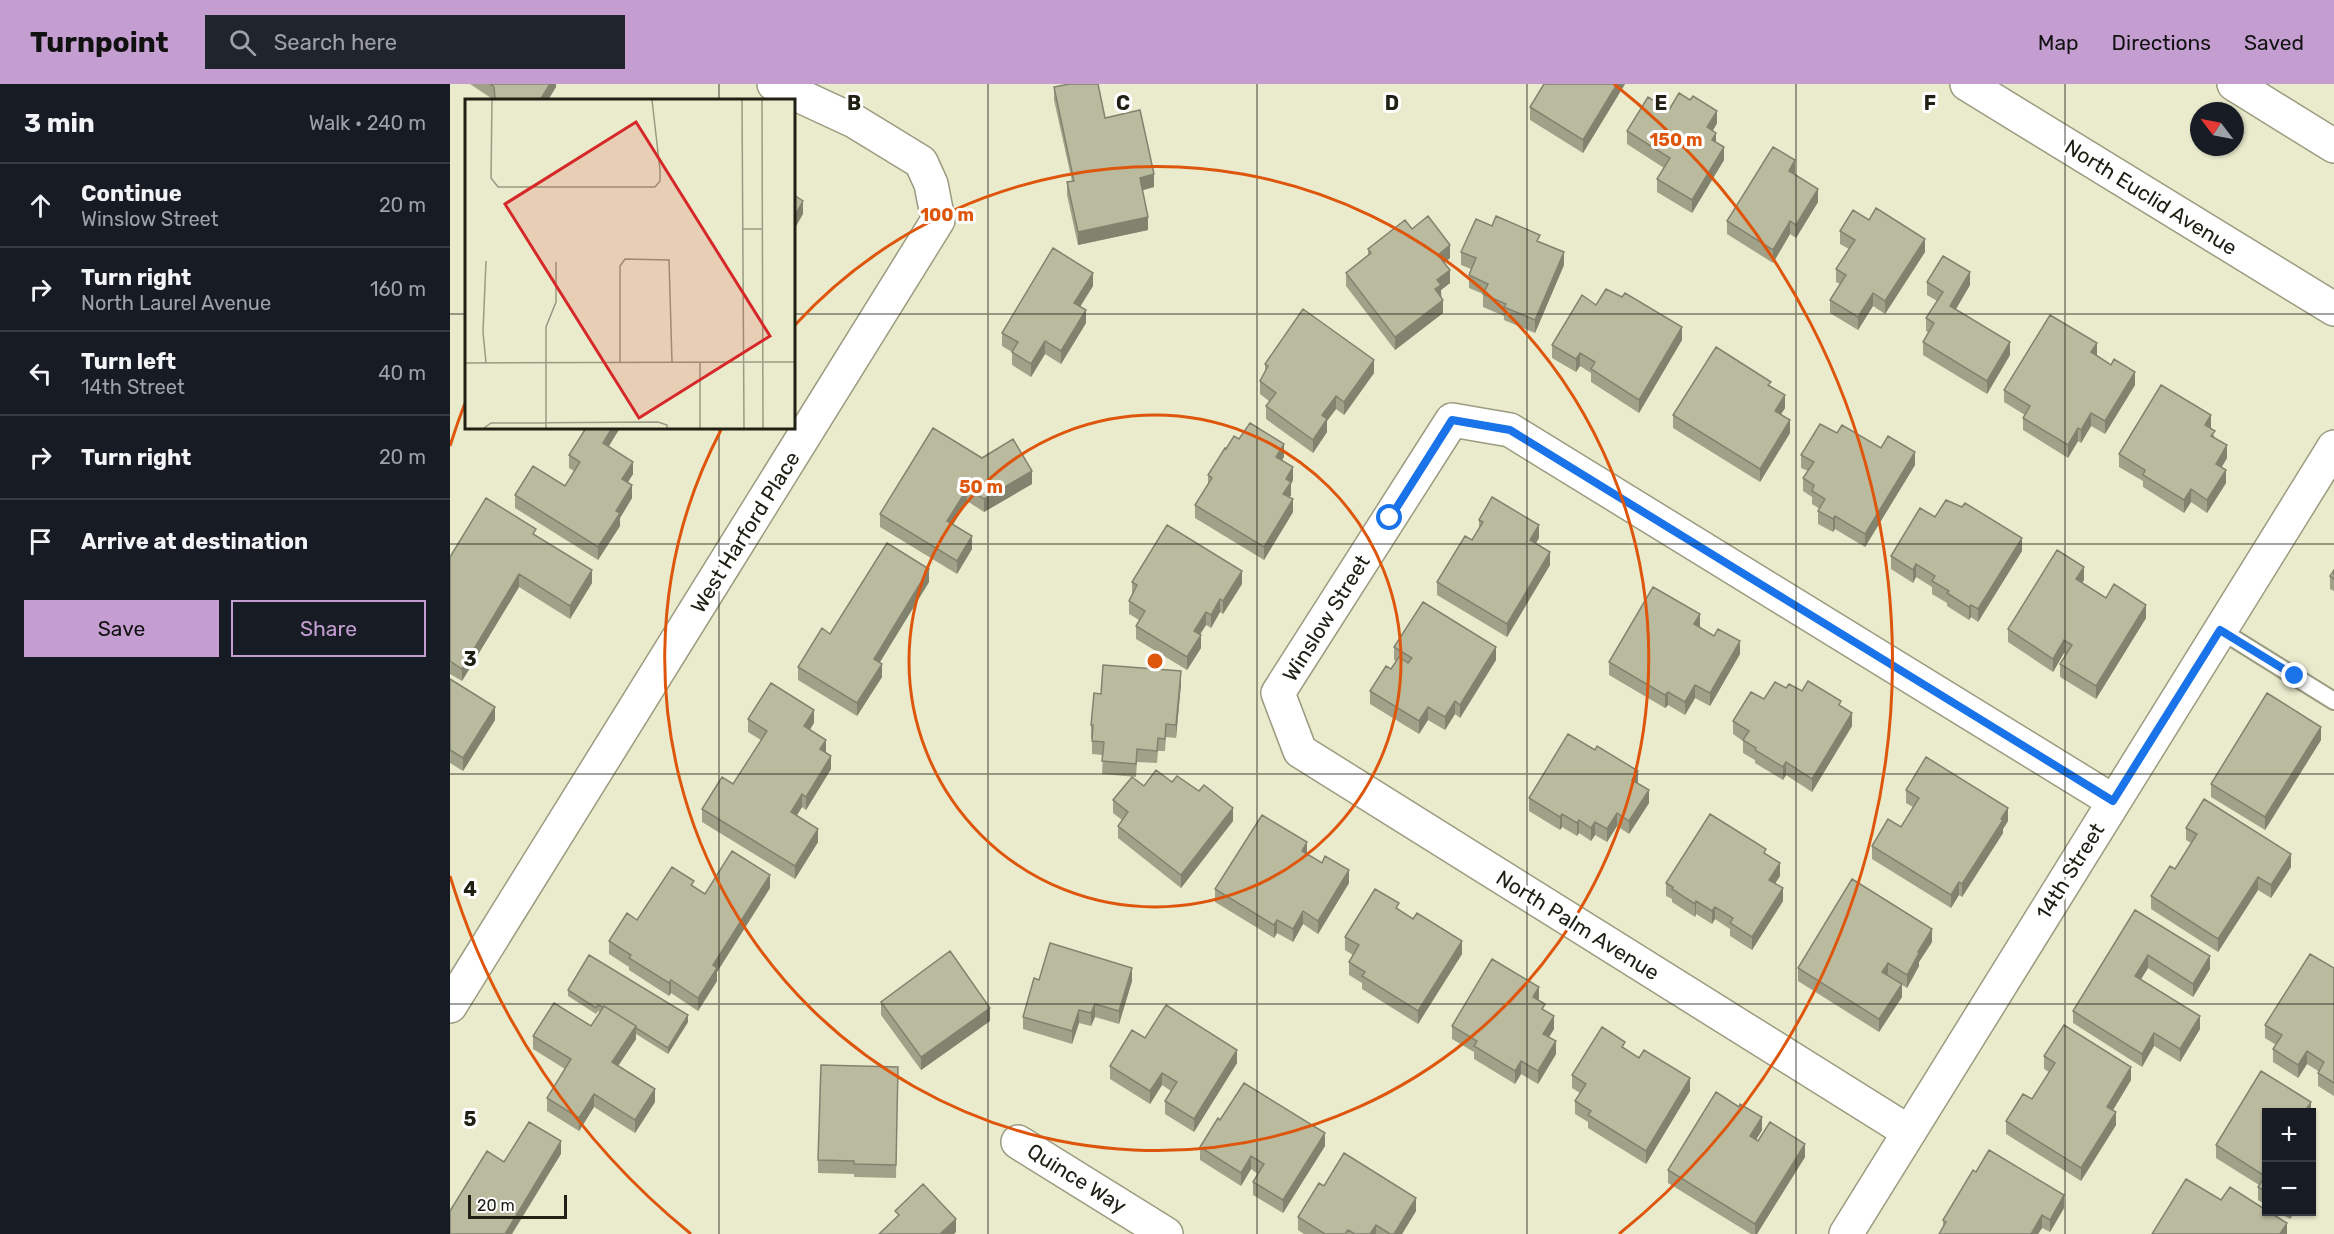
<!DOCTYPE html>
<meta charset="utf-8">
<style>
:root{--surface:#171b24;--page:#20242c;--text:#f1f3f6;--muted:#9ea1a6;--line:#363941;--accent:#c49ed1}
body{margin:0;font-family:Rubik,sans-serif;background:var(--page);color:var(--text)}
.controls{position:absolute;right:18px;bottom:18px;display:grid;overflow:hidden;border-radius:0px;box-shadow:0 2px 4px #0004}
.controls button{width:54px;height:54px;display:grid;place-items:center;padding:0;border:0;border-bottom:2px solid var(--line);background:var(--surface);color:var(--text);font:30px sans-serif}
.compass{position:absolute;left:1740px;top:18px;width:54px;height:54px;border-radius:50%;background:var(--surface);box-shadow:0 2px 4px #0004;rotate:302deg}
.scale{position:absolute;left:18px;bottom:15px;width:99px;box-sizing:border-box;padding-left:6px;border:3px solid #202015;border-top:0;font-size:16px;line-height:21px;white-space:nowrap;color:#202015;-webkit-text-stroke:4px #fff;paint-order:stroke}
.stop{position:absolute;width:18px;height:18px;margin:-14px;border:4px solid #1a73e8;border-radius:50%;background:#fff}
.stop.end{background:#1a73e8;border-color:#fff;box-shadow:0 2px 6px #0008}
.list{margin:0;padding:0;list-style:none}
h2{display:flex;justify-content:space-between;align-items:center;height:78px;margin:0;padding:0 24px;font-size:26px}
h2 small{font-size:20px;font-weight:400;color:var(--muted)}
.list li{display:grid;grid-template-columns:39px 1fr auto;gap:18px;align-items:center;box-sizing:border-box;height:84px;padding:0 24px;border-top:2px solid var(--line)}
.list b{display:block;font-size:22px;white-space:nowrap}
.list p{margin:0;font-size:20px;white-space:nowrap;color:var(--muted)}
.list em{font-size:20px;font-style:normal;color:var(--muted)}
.actions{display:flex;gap:12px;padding:18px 24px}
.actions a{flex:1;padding:14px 0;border:2px solid var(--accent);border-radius:0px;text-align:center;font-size:21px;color:var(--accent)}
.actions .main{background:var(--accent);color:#111}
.icon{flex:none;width:33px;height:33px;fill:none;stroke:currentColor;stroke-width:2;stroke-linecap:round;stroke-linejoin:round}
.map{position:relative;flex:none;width:1884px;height:1150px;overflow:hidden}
header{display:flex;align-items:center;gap:36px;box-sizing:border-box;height:84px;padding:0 30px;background:var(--accent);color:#111}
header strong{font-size:28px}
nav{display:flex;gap:33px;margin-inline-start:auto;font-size:21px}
.search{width:420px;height:54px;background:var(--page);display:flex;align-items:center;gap:15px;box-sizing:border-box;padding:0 21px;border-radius:0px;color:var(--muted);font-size:22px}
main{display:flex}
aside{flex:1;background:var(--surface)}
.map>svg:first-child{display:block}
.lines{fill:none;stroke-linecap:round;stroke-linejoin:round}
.lane-casing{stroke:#9a9b7f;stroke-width:20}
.street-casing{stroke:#9a9b7f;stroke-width:36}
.secondary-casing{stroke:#9a9b7f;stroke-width:36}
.primary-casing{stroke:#9a9b7f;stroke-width:36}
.lane{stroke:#fff;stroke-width:16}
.street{stroke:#fff;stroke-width:33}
.secondary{stroke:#fff;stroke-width:33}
.primary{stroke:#fff;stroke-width:33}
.wall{fill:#a0a188}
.shaded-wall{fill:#82836f}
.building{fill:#babb9e;stroke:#82836f;stroke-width:1.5}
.route{stroke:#1a73e8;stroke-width:8}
.grid{fill:none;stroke:#202015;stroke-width:1.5;stroke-opacity:0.55}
.ring{fill:none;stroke:#de560c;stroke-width:3}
.labels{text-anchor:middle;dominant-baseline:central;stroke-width:6;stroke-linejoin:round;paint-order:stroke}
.street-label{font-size:21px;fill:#202015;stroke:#fff}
.inset-road{fill:none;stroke:#999a83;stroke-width:1.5}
.view{fill:#d62828;fill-opacity:0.15;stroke:#d62828;stroke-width:3}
.inset-edge{fill:none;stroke:#202015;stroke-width:3}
.grid-label{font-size:20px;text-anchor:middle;font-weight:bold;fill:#202015;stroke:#fff;stroke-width:6;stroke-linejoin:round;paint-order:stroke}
.centre{fill:#de560c;stroke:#fff;stroke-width:3}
.ring-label{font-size:18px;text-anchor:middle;font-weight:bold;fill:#de560c;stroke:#fff;stroke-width:6;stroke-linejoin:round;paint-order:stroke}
</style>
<header>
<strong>Turnpoint</strong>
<div class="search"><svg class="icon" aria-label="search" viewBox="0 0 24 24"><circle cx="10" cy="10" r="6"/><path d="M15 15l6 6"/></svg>Search here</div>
<nav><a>Map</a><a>Directions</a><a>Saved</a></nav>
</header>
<main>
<aside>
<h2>3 min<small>Walk · 240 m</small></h2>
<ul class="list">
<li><svg class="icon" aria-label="ahead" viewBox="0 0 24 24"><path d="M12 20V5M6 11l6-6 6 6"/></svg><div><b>Continue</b><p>Winslow Street</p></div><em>20 m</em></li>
<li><svg class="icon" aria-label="right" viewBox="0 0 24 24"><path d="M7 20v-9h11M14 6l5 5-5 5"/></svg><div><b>Turn right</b><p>North Laurel Avenue</p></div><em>160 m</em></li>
<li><svg class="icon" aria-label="left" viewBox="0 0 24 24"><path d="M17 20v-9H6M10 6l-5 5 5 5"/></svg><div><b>Turn left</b><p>14th Street</p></div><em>40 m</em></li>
<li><svg class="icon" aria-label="right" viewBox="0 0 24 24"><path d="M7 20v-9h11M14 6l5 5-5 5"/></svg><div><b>Turn right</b></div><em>20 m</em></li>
<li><svg class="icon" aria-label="arrive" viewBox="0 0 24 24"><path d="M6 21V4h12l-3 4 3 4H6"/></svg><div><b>Arrive at destination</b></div></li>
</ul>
<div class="actions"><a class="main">Save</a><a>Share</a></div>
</aside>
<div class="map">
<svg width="1884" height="1150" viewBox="0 0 1884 1150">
<rect width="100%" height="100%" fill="#eaebcd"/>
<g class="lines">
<!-- lane casing -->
<g class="lane-casing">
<path id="lane" d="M1770 546 1884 617"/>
</g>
<!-- street casing -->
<g class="street-casing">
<path id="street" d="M0 922 488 136 481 100 471 78 404 37 324 0
M1459 1048 850 667 828 609 1002 336 1060 346 1663 717
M568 1058 716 1150"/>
</g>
<!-- secondary casing -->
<g class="secondary-casing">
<path id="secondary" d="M1396 1150 1884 363"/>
</g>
<!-- primary casing -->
<g class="primary-casing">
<path id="primary" d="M1517 0 1884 225
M1784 0 1884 62"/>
</g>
<!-- lane -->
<use href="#lane" class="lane"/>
<!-- street -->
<use href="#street" class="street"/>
<!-- secondary -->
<use href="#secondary" class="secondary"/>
<!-- primary -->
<use href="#primary" class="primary"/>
</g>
<!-- wall -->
<path class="wall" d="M20 0H106V3L98 16H44Z
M1094 0H1175L1133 69 1080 36V23Z
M604 3 655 34 704 103 692 106 698 146 628 161 617 111V98L622 97 604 16Z
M1219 26 1267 39 1263 47 1266 58 1274 76 1242 129 1207 108V95L1214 84 1177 60V47Z
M1345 89 1344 90 1368 118 1346 154 1340 150 1323 179 1277 150V137Z
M1419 136 1475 168 1435 230 1423 222 1408 246 1380 229V216L1390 200 1386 198V185L1399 165 1390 160V147Z
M1042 142 1090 158 1114 181 1085 249 1054 236V232L1033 223V210L1019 204V191L1021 185 1011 181V168Z
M962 145 1000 174 994 179 1000 199 991 206 993 229 945 266 896 202V189L918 172V165Z
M1477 198 1520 201 1506 225 1560 271 1537 310 1473 271V258L1479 249 1476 247V234L1487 217 1477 211Z
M643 202 630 223 636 239 611 280 595 270 581 293 562 281V268L552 262V249Z
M1146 221 1232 256 1189 329 1141 298V289L1130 282 1126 288 1102 274V261Z
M1647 272 1685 301 1655 350 1641 342 1631 359 1628 357 1618 374 1573 346V334L1575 331 1554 318V306Z
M815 280 924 289 894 331 886 325 877 337V348L863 369 816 335V322L819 317 810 310V297L815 288Z
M1321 302 1335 324 1330 331 1340 349 1310 398 1223 344V331Z
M128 344H170L158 362 183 390 178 398 182 414 170 434V442L148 476 65 424V411L115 402 124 387 119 384V371L134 347Z
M1761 344 1765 354 1777 374 1772 383 1776 399 1757 429 1741 418 1734 429 1693 403V397L1669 383V370Z
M1387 349 1431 364 1465 381 1415 463 1385 445 1383 448 1368 440V427L1370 425 1362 420V413L1353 407V394L1358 387 1351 384V371Z
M789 355 834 373 832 376 843 396 841 400V411L839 413 843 428 814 476 745 434V421L758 400V391L776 365Z
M532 374 582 400 534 428 517 417 503 441 522 465 507 490 430 443V430Z
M1485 433 1572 467 1528 538 1521 533 1519 536 1497 522V519L1482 510V503L1466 493 1463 499 1441 485V472Z
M1029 436 1089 454 1086 459 1100 481 1057 553 987 511V498L1022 456 1029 445Z
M86 452 142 499 120 535 69 503 12 597 0 590V473Z
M1884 486V507L1880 505V492Z
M1634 496 1632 499 1656 514 1696 534 1646 615 1610 593V580L1616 570 1614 569 1603 588 1558 558V545Z
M479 498 429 579 432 593 407 632 348 596V583L380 550Z
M682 498 792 500 773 530 770 528 761 544 756 541 750 550 751 564 737 586 686 555V542L689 536 679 530V517L682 511Z
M1250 543 1290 570 1260 622 1245 614 1235 631 1218 621 1215 624 1159 591V578Z
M944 563 1046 576 1010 634 1005 630 995 646 978 636 969 650 920 620V607L941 585 946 577 944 576Z
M0 595 45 636 13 687 0 679Z
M731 600 726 654 716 653 715 667H708L707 679 687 678 686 693 652 690 653 671 642 670V654H641V641L651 610Z
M1336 604 1352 607 1391 622 1402 642 1362 708 1336 691 1333 696 1305 679V676L1293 669V657L1283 650V637L1314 615Z
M298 635 364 639 360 645 376 669 381 685 356 726 352 723 347 731 368 758 345 795 252 738V725L283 700 311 656 298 648Z
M1871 656 1815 746 1761 713V700Z
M722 698 783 737 731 804 668 754V742L672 736 663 729V716L694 702Z
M1188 699 1199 719 1179 750 1167 742 1157 758 1145 751 1141 757 1129 749 1127 752 1112 743 1110 746 1079 727V714Z
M1456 706 1558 737 1553 745V749L1512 813 1509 811 1501 824 1422 775V762L1451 743 1463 723 1456 719Z
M1736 744 1841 783 1821 814 1808 806 1768 868 1701 825V812L1725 785 1741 759 1736 756Z
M857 770 899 799 868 850 853 840 843 858 827 849 824 854 765 818V805Z
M1316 770 1330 792 1325 799 1333 817 1302 866 1280 852V845L1265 835 1262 840 1246 830 1245 833 1222 818V815L1216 812V799Z
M244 803 255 810 320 804 267 888V897L248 927 221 909 219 912 179 886V883L159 870V857L187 836Z
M949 826 1012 870 968 940 912 905V899L899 891V878L903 871 895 866V853Z
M1685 826 1760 885 1743 913 1698 884 1691 895 1750 945 1730 978 1704 962 1692 983 1623 939V927Z
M1482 858 1469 878V882L1457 904 1452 901V913L1429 948 1348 897V884Z
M1884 884V1012L1868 1002V987L1857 980 1848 994 1823 978V965L1826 961 1815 954V941Z
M589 896 682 897 669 940 645 933 641 942 629 939 622 960 573 945V933Z
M118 906 238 938 218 970 186 950V955L168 982 205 1018 185 1049 144 1023 129 1047 97 1027V1014L115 985 83 965V952L141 942 150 928 148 927 146 930 118 912Z
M1089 917 1104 945 1099 953 1106 970 1088 1000 1071 990 1065 1000 1024 975V968L1002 955V942Z
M431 918 540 937 471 986 431 931Z
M695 954 787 979 744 1048 715 1030V1017L721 1007 712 1001 700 1020 660 995V982Z
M1175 965 1240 1007 1196 1080 1138 1044V1038L1125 1030V1017L1130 1009 1122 1004V991Z
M1594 972 1681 996 1663 1026 1666 1041 1631 1097 1556 1050V1037L1582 1015 1599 988 1594 985Z
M448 983 446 1094 404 1093V1090L368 1089V1076Z
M1811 987 1861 1018V1029H1816V1121L1808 1116V1103L1809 1101 1766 1074V1061Z
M770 1036 875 1062 833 1129 803 1111V1098L808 1090 801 1085 791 1102 750 1076V1063Z
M1312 1046 1306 1056 1355 1073 1307 1150H1301L1218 1099V1086Z
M1526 1088 1614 1124 1600 1148 1592 1144 1588 1150H1489L1493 1143V1136Z
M874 1102 966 1127 952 1150H854L848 1146V1133Z
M1827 1128H1844L1840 1135Z"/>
<!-- shaded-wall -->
<path class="shaded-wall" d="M100 0H106V3L98 16H90Z
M1167 0H1175L1133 69V56Z
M1267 27V39L1257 56V43Z
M1266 49V62L1262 56Z
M1274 63V76L1242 129V116Z
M1345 76V89L1339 100V87Z
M704 90V103L690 107V94Z
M1368 105V118L1346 154V141Z
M353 117V130L344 146V133Z
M698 133V146L628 161V148Z
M1340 137V150L1323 179V166Z
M1475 155V168L1435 230V217Z
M1000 161V174L988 184V171Z
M1114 168V181L1085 249V236Z
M1000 186V199L991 206V214L985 205 987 196Z
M1520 188V201L1500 235V222Z
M643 189V202L624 232V219Z
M1423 209V222L1408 246V233Z
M993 216V229L945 266V253Z
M636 226V239L611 280V267Z
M1232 243V256L1189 329V316Z
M595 257V270L581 293V280Z
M1560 258V271L1537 310V297Z
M1647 259V272L1641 268Z
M1130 269V282L1126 288V275Z
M924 276V289L894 331V318Z
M1685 288V301L1655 350V337Z
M1335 311V324L1325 340V327Z
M886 312V325L877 337V348L863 369V356L872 331Z
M1641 329V342L1631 359V346Z
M1761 331V344L1755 341Z
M1340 336V349L1310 398V385Z
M162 344H170L153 372V359Z
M1628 344V357L1618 374V361Z
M834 360V373L826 386V373Z
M1777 361V374L1766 392V380Z
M1465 368V381L1415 463V450Z
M183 378V390L172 408V395Z
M843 383V396L841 400V411L833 423V410L836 395Z
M1776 386V399L1757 429V416Z
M582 387V400L534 428V415Z
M182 401V414L170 434V442L148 476V463L166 427Z
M517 405V417L497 450V437Z
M1741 405V418L1734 429V416Z
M843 415V428L814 476V463Z
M1385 432V445L1383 448V435Z
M1089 441V454L1080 469V456Z
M522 452V465L507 490V477Z
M1572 454V467L1528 538V525Z
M1100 468V481L1057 553V540Z
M1466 480V493L1463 499V486Z
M1634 483V496L1626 508V495Z
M479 485V498L424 588V575Z
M142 486V499L120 535V522Z
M792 487V500L773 530V517Z
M69 490V503L12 597V585Z
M770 515V528L761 544V531Z
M1521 521V533L1519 536V523Z
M1696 521V534L1646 615V602Z
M756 528V541L744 560V547Z
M1250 530V543L1244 540Z
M751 551V564L737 586V573Z
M1614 556V569L1603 588V575Z
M1290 557V570L1260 622V609Z
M1046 563V576L1010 634V621Z
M432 580V593L407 632V619Z
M731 587V600L726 654V641Z
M1245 601V614L1235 631V618Z
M1218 608V621L1215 624V611Z
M1005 617V630L995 646V633Z
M45 623V636L13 687V674Z
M978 623V636L969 650V637Z
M364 626V639L354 655V642Z
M1402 629V642L1362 708V695Z
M1871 643V656L1815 746V733Z
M376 656V669L370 665Z
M381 672V685L356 726V713Z
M1336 678V691L1333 696V683Z
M1188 687V700L1182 696Z
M1199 706V719L1179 750V737Z
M352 710V723L341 741V728Z
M783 724V737L731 804V791Z
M1558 724V737L1553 745V749L1512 813V800Z
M1167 729V742L1157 758V745Z
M1112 730V743L1110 746V733Z
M1129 736V749L1127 752V739Z
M1145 738V751L1141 757V744Z
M368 745V758L345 795V782Z
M857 758V771L852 767Z
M1841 770V783L1821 814V801Z
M1330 779V792L1319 809V796Z
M899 786V799L868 850V837Z
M320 791V804L267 888V897L248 927V914L263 881Z
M1808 793V806L1768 868V855Z
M1509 798V811L1501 824V811Z
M1333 804V817L1302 866V853Z
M1246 817V830L1245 833V820Z
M1265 823V835L1262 840V827Z
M853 827V840L843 858V845Z
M827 836V849L824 854V841Z
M1482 845V858L1469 878V882L1457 904V891L1468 868Z
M1012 857V870L968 940V927Z
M1698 871V884L1685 905V892Z
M1760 872V885L1743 913V900Z
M1438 879V892L1432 888Z
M682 884V897L669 940V927Z
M221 896V909L219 912V899Z
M1452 900V913L1429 948V935Z
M1089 903V916L1083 913Z
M645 920V933L641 942V929Z
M540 924V937L471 986V973Z
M629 926V939L622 960V947Z
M238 931V938L218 970V964Z
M1104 932V945L1093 963V950Z
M1750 932V945L1730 978V965Z
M186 942V955L162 991V978Z
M1704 949V962L1692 983V970Z
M1106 957V970L1088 1000V987Z
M787 966V979L744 1048V1035Z
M1857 967V980L1848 994V981Z
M1071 977V990L1065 1000V987Z
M1681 983V996L1657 1036V1023Z
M712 989V1001L700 1020V1007Z
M1240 994V1007L1196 1080V1067Z
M205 1005V1018L185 1049V1036Z
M144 1010V1023L129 1047V1034Z
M1861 1018V1029H1854Z
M1666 1028V1041L1631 1097V1084Z
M1312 1033V1046L1300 1065V1052Z
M875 1049V1062L833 1129V1116Z
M111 1057V1070L62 1150H55Z
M1355 1060V1073L1307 1150H1305V1140Z
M801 1072V1085L791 1102V1089Z
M1863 1084V1097L1862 1099V1086Z
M1614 1111V1124L1600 1148V1136Z
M966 1114V1127L952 1150H944Z
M1840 1128H1844L1840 1135Z
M1592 1131V1144L1588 1150H1581Z
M506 1135V1148L504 1150H490Z
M1837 1139V1150H1830Z
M926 1141V1150H920Z"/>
<!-- building -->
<path class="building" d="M40 0H100L90 16H48L45 15 44 3Z
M619 0H648L655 34 690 26 704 90 690 94 698 133 628 148 617 98 624 97 604 3Z
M1094 0H1167L1133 56 1080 23Z
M1229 9 1240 16 1243 12 1267 27 1257 43 1266 49 1262 56 1274 63 1242 116 1207 95 1220 74 1177 47 1198 13 1219 26Z
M1323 63 1345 76 1339 87 1368 105 1346 141 1340 137 1323 166 1277 137Z
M344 111 353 117 344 133Z
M1426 124 1475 155 1435 217 1423 209 1408 233 1380 216 1396 191 1386 185 1405 156 1390 147 1403 126 1419 136Z
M978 132 1000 161 988 171 1000 186 987 196 991 201 985 205 993 216 945 253 896 189 921 169 918 165 955 136 962 145Z
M1046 132 1090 151 1087 157 1114 168 1085 236 1054 223 1056 220 1033 210 1038 200 1019 191 1026 174 1011 168 1026 135 1042 142Z
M603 164 643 189 624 219 636 226 611 267 595 257 581 280 562 268 568 258 552 249Z
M1493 172 1520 188 1500 222 1560 258 1537 297 1473 258 1484 239 1476 234 1493 208 1477 198Z
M1156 205 1172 213 1175 209 1232 243 1189 316 1141 285 1145 278 1130 269 1126 275 1102 261 1132 211 1146 221Z
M853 225 924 276 894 318 886 312 872 331 877 335 863 356 816 322 826 309 810 297 818 282 815 280Z
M1600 231 1647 259 1641 268 1661 281 1664 275 1685 288 1655 337 1641 329 1631 346 1628 344 1618 361 1573 334 1580 322 1554 306Z
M1266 263 1321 298 1318 301 1335 311 1325 327 1340 336 1310 385 1223 331Z
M1711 301 1761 331 1755 341 1765 347 1761 352 1777 361 1766 380 1776 386 1757 416 1741 405 1734 416 1693 391 1695 386 1669 370Z
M800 339 834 360 826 373 843 383 836 395 841 398 833 410 843 415 814 463 745 421 762 394 758 391 775 364 776 365 784 352 789 355Z
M1370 340 1387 349 1392 341 1431 364 1438 352 1465 368 1415 450 1385 432 1383 435 1368 427 1375 415 1362 407 1364 401 1353 394 1364 378 1351 371Z
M136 344H162L153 359 183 378 172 395 182 401 166 427 170 429 148 463 65 411 83 382 115 402 130 378 119 371Z
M483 344 532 374 563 355 582 387 534 415 517 405 497 437 522 452 507 477 430 430Z
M1042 413 1089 441 1080 456 1100 468 1057 540 987 498 1015 452 1022 456 1033 438 1029 436Z
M36 414 86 445 83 450 142 486 120 522 69 490 12 585 0 577V473Z
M1496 416 1512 423 1515 419 1572 454 1528 525 1521 521 1519 523 1497 509 1499 507 1482 497 1485 492 1466 480 1463 486 1441 472 1470 424 1485 433Z
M717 441 792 487 773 517 770 515 761 531 756 528 744 547 751 551 737 573 686 542 695 527 679 517 687 501 682 498Z
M437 459 479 485 424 575 432 580 407 619 348 583 372 544 380 550Z
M1607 466 1634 483 1626 495 1656 514 1664 500 1696 521 1646 602 1610 580 1622 561 1614 556 1603 575 1558 545Z
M1884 486V495L1880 492Z
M1203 503 1250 530 1244 540 1264 552 1268 545 1290 557 1260 609 1245 601 1235 618 1218 608 1215 611 1159 578Z
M973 518 1046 563 1010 621 1005 617 995 633 978 623 969 637 920 607 936 582 941 585 949 573 958 579 962 574 944 563Z
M653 581 731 587 726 641 716 640 715 655 708 654 707 667 687 665 686 680 652 677 654 658 642 657 643 641H641L644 609 651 610Z
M0 595 45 623 13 674 0 666Z
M1358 597 1391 617 1389 621 1402 629 1362 695 1336 678 1333 683 1305 666 1306 664 1293 656 1299 647 1283 637 1301 608 1314 615 1325 598 1336 604 1339 600 1352 607Z
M321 599 364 626 354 642 376 656 370 665 381 672 356 713 352 710 341 728 368 745 345 782 252 725 272 693 283 700 317 647 298 635Z
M1817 609 1871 643 1815 733 1761 700Z
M1118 650 1145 666 1147 662 1188 687 1182 696 1199 706 1179 737 1167 729 1157 745 1145 738 1141 744 1129 736 1127 739 1112 730 1110 733 1079 714Z
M1476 673 1558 724 1551 735 1553 736 1512 800 1509 798 1501 811 1422 762 1438 735 1451 743 1469 714 1456 706Z
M706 686 722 698 727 692 749 707 754 701 783 724 731 791 668 742 678 728 663 716 682 693 694 702Z
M1754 715 1841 770 1821 801 1808 793 1768 855 1701 812 1720 782 1725 785 1747 750 1736 744Z
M1260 730 1316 765 1314 769 1330 779 1319 796 1333 804 1302 853 1280 839 1283 834 1265 823 1262 827 1246 817 1245 820 1222 805 1223 803 1216 799Z
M812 731 857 758 852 767 872 779 875 772 899 786 868 837 853 827 843 845 827 836 824 841 765 805Z
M282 767 320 791 263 881 267 884 248 914 221 896 219 899 179 874 181 871 159 857 177 829 187 836 222 783 244 797 241 801 255 810Z
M1402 795 1482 845 1468 868 1469 869 1457 891 1438 879 1432 888 1452 900 1429 935 1348 884Z
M925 805 949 819 946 824 963 835 967 829 1012 857 968 927 912 892 915 888 899 878 909 861 895 853Z
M1685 826 1760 872 1743 900 1698 871 1685 892 1750 932 1730 965 1704 949 1692 970 1623 927Z
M600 859 682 884 669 927 645 920 641 929 629 926 622 947 573 933 584 894 589 896Z
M500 867 540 924 471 973 431 918Z
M1860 870 1884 884V999L1868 989 1874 978 1857 967 1848 981 1823 965 1832 951 1815 941Z
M139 871 238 931 218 964 186 944V942L154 922 153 923 148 921 146 924 118 906Z
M1042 875 1089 903 1083 913 1095 920 1092 925 1104 932 1093 950 1106 957 1088 987 1071 977 1065 987 1024 962 1027 957 1002 942Z
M104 919 141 942 154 922 186 942 162 978 205 1005 185 1036 144 1010 129 1034 97 1014 121 975 83 952Z
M716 921 787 966 744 1035 715 1017 727 998 712 989 700 1007 660 982 682 946 695 954Z
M1614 941 1681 983 1657 1023 1666 1028 1631 1084 1556 1037 1573 1010 1582 1015 1605 979 1594 972Z
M1152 943 1175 958 1172 963 1189 974 1194 966 1240 994 1196 1067 1138 1031 1141 1027 1125 1017 1136 1000 1122 991Z
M371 981 448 983 446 1081 404 1080V1077L368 1076Z
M1811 987 1861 1018 1854 1029H1816V1108L1808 1103 1815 1092 1766 1061Z
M794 999 875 1049 833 1116 803 1098 814 1080 801 1072 791 1089 750 1063 768 1034 770 1036Z
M1266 1008 1289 1023 1290 1020 1312 1033 1300 1052 1308 1057 1320 1038 1355 1060 1305 1140 1218 1086Z
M79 1038 111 1057 55 1150H0V1127L37 1067 54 1078Z
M1539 1066 1614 1111 1600 1136 1592 1131 1581 1150H1489L1496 1138 1493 1136 1523 1086 1526 1088Z
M894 1069 966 1114 944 1150H940L926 1141 920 1150H905L898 1146 895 1150H875L848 1133 869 1099 874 1102Z
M1736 1095 1771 1116 1780 1103 1816 1126V1128H1819L1837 1139 1830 1150H1702Z
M473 1100 506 1135 490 1150H429L449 1131 445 1127Z"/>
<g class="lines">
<!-- route -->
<path class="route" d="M940 434 1002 336 1060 346 1663 717 1770 546 1845 592"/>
</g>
<!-- grid -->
<path class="grid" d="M269 0V16M538 0V1150M807 0V1150M1077 0V1150M1346 0V1150M1615 0V1150M0 230H16M344 230H1884M269 344V1150M0 460H1884M0 690H1884M0 920H1884"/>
<!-- distance rings -->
<g class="ring">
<circle cx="705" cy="577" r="246"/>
<path d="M345 241A492 492 0 1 1 271 346"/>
<path d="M241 1150A737 737 0 0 1 0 792M0 362A737 737 0 0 1 15 319M1164 0A737 737 0 0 1 1169 1150"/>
</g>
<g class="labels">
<!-- street labels -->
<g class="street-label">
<text transform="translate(1701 113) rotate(32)">North Euclid Avenue</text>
<text transform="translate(295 448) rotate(-58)">West Harford Place</text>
<text transform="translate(876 534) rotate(-58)">Winslow Street</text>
<text transform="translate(1620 787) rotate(-58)">14th Street</text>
<text transform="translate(1128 841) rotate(32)">North Palm Avenue</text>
<text transform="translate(627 1094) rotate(32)">Quince Way</text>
</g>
</g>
<!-- overview -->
<g transform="translate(15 15)">
<rect width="330" height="330" fill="#eaebcd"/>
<path class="inset-road" d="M27 1 26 79 33 88H190L195 82V71L187 1M277 1 279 329M297 1 298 329M278 130H297M21 162 18 233 21 264M155 263V167L160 160 204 161 207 263M235 263V329M0 264 330 263M19 329 26 324 193 323 202 326V329M81 329V228L91 203V163"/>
<path class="view" d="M171 23 305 237 174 319 40 105Z"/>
<rect width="330" height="330" class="inset-edge"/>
</g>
<g class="grid-label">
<text x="404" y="26">B</text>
<text x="673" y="26">C</text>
<text x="942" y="26">D</text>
<text x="1211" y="26">E</text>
<text x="1480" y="26">F</text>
<text x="20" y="582">3</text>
<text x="20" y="812">4</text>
<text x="20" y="1042">5</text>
</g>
<circle cx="705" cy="577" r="9" class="centre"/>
<g class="ring-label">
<text x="1226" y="62">150 m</text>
<text x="497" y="137">100 m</text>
<text x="531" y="409">50 m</text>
</g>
</svg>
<div class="controls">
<button>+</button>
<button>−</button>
</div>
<svg class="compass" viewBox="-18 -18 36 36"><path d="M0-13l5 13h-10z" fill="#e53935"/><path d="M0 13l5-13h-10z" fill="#9ea1a6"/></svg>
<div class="scale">20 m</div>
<div class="stop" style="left:940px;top:434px"></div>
<div class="stop end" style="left:1845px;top:592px"></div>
</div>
</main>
